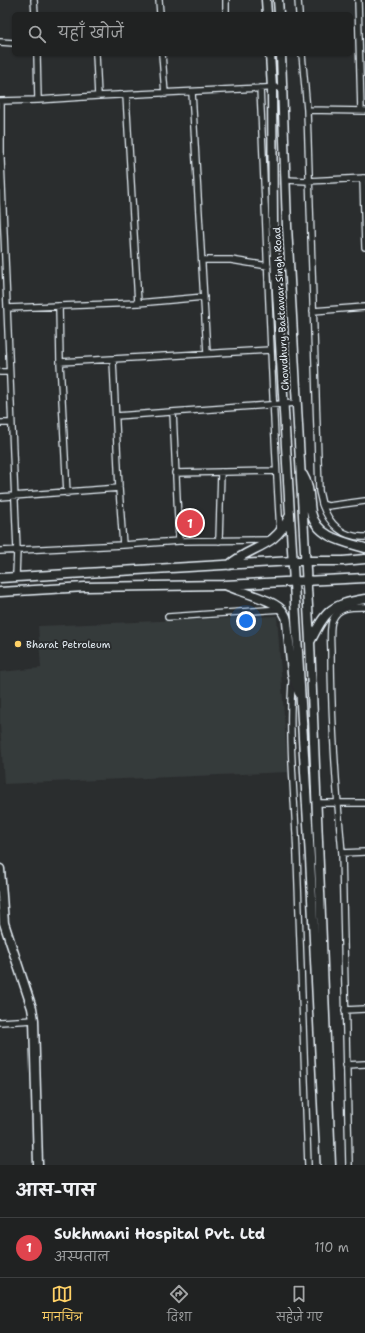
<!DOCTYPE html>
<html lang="hi">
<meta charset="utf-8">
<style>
:root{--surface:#202222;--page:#2d2f2f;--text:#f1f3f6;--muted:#a2a4a5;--line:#3d3f40;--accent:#ffd166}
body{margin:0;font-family:"Shantell Sans","Playpen Sans Deva",sans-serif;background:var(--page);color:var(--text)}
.you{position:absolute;left:246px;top:621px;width:14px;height:14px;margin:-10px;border:3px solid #fff;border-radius:50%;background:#1a73e8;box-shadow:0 0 0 6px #1a73e833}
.badge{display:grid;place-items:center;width:26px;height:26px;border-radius:50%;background:var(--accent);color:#fff;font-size:13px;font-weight:700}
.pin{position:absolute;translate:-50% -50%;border:2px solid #fff;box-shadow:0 1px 4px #0006}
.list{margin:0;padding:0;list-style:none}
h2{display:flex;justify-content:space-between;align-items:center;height:52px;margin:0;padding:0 16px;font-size:17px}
h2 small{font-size:13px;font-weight:400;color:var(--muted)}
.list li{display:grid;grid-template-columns:26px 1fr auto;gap:12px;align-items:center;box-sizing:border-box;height:60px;padding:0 16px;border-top:1px solid var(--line)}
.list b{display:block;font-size:15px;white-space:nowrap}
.list p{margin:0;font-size:13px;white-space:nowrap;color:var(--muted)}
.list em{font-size:13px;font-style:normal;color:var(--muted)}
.icon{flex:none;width:22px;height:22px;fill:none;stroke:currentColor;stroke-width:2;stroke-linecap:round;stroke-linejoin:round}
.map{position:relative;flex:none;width:365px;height:1165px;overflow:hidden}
.search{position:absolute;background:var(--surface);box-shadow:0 1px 3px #0004;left:12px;right:12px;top:12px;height:44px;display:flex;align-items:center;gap:10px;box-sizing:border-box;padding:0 14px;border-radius:6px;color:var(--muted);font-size:15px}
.sheet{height:112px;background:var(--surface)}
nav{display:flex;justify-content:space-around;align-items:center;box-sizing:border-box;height:56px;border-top:1px solid var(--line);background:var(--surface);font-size:11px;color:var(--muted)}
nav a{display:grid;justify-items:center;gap:2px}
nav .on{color:var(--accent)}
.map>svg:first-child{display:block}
.built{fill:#363a3b}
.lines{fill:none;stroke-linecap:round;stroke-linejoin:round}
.street-casing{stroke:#e8f1f8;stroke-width:8}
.secondary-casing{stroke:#e8f1f8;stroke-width:11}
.street{stroke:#2a2d2e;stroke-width:5.5}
.secondary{stroke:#2a2d2e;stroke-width:8}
.poi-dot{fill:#ffd166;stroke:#2a2d2e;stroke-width:1.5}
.labels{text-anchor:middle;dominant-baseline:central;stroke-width:4;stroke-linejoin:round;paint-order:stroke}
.street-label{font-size:10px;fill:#e8f1f8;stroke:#2a2d2e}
.poi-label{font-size:10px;fill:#e8f1f8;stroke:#2a2d2e;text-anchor:start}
</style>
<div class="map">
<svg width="365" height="1165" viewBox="0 0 365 1165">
<rect width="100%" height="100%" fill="#2a2d2e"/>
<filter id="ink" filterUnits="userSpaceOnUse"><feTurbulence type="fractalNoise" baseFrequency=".025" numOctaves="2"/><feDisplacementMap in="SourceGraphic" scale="8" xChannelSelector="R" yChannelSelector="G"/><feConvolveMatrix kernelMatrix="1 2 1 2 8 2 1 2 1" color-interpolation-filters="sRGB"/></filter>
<g filter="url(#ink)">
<!-- built -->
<path class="built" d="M277 616 288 772 4 784 0 724V672L41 668 38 626Z"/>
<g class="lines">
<!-- street casing -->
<g class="street-casing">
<path id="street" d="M34 0 35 14
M159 0 160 14
M226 0V14
M298 0 299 14
M358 0 361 111
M0 42 14 43
M37 54 38 100
M96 54 98 96
M162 54 165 94
M302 54 307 110 319 491 322 504 328 506 365 501
M260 88C267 236 271 384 280 531
M192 92 207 353
M126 95 138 303
M0 101 38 100 98 96 283 87
M1 101V160L17 550 16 576
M307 110 365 111
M363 178 365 247
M286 180 308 181 365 178
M202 260H231L268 266
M59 306 60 362 67 493
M7 308 138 303 204 297
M313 311 365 307
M113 360 119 488 123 545
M60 362 270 350
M0 372H9
M173 412 179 541
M116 416 296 403
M0 423H11
M175 473 276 471
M0 497 119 488
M322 504C329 524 343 538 365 537
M219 541 221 472
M0 551 123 545 179 541 269 540
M168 617 281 609
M292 681C288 739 295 798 297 856 301 959 304 1062 308 1165
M316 803H365
M342 853 365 852
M345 1010 365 1009
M0 1022 34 1020
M346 1065 365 1064
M349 1165 342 853C336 786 331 719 331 652 331 644 329 625 333 619 339 606 353 607 365 607"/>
</g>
<!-- secondary casing -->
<g class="secondary-casing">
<path id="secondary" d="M266 0 267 14
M278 0 279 14
M270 54 272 88 273 223 310 858 325 1165
M281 54 287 226 310 642 331 1165
M303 475C310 486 309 500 311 512 316 537 344 542 365 548
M229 565C252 545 274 549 289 517
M0 578 293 561H343L365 559
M225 585C240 592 277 600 284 613 286 616 287 619 287 622L292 673 293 678 299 693
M0 592 85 587 224 585 365 578
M310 642C326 611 329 605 365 599
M0 869 4 923 32 1008 34 1020 38 1165"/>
</g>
<!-- street -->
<use href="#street" class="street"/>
<!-- secondary -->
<use href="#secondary" class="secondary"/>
</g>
</g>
<!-- markers -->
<circle class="poi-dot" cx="18" cy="644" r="4"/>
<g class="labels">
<!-- street labels -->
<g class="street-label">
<text transform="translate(281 309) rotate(-93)">Chowdhury Baktawar Singh Road</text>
</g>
<!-- poi labels -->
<g class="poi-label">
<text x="26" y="644">Bharat Petroleum</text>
</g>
</g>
</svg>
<div class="you"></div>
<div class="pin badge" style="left:190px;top:523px;background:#e0444e">1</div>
<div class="search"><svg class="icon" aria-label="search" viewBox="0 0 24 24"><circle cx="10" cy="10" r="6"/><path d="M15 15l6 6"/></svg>यहाँ खोजें</div>
</div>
<section class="sheet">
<h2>आस-पास<small></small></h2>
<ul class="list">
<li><span class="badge" style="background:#e0444e">1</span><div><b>Sukhmani Hospital Pvt. Ltd</b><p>अस्पताल</p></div><em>110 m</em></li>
</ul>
</section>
<nav>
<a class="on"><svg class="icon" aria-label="map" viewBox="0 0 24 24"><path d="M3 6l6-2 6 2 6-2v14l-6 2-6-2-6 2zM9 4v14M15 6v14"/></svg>मानचित्र</a>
<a><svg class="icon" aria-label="directions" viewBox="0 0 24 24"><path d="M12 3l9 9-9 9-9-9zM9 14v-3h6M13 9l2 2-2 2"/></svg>दिशा</a>
<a><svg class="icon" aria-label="saved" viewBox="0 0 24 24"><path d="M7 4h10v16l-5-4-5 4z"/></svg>सहेजे गए</a>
</nav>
